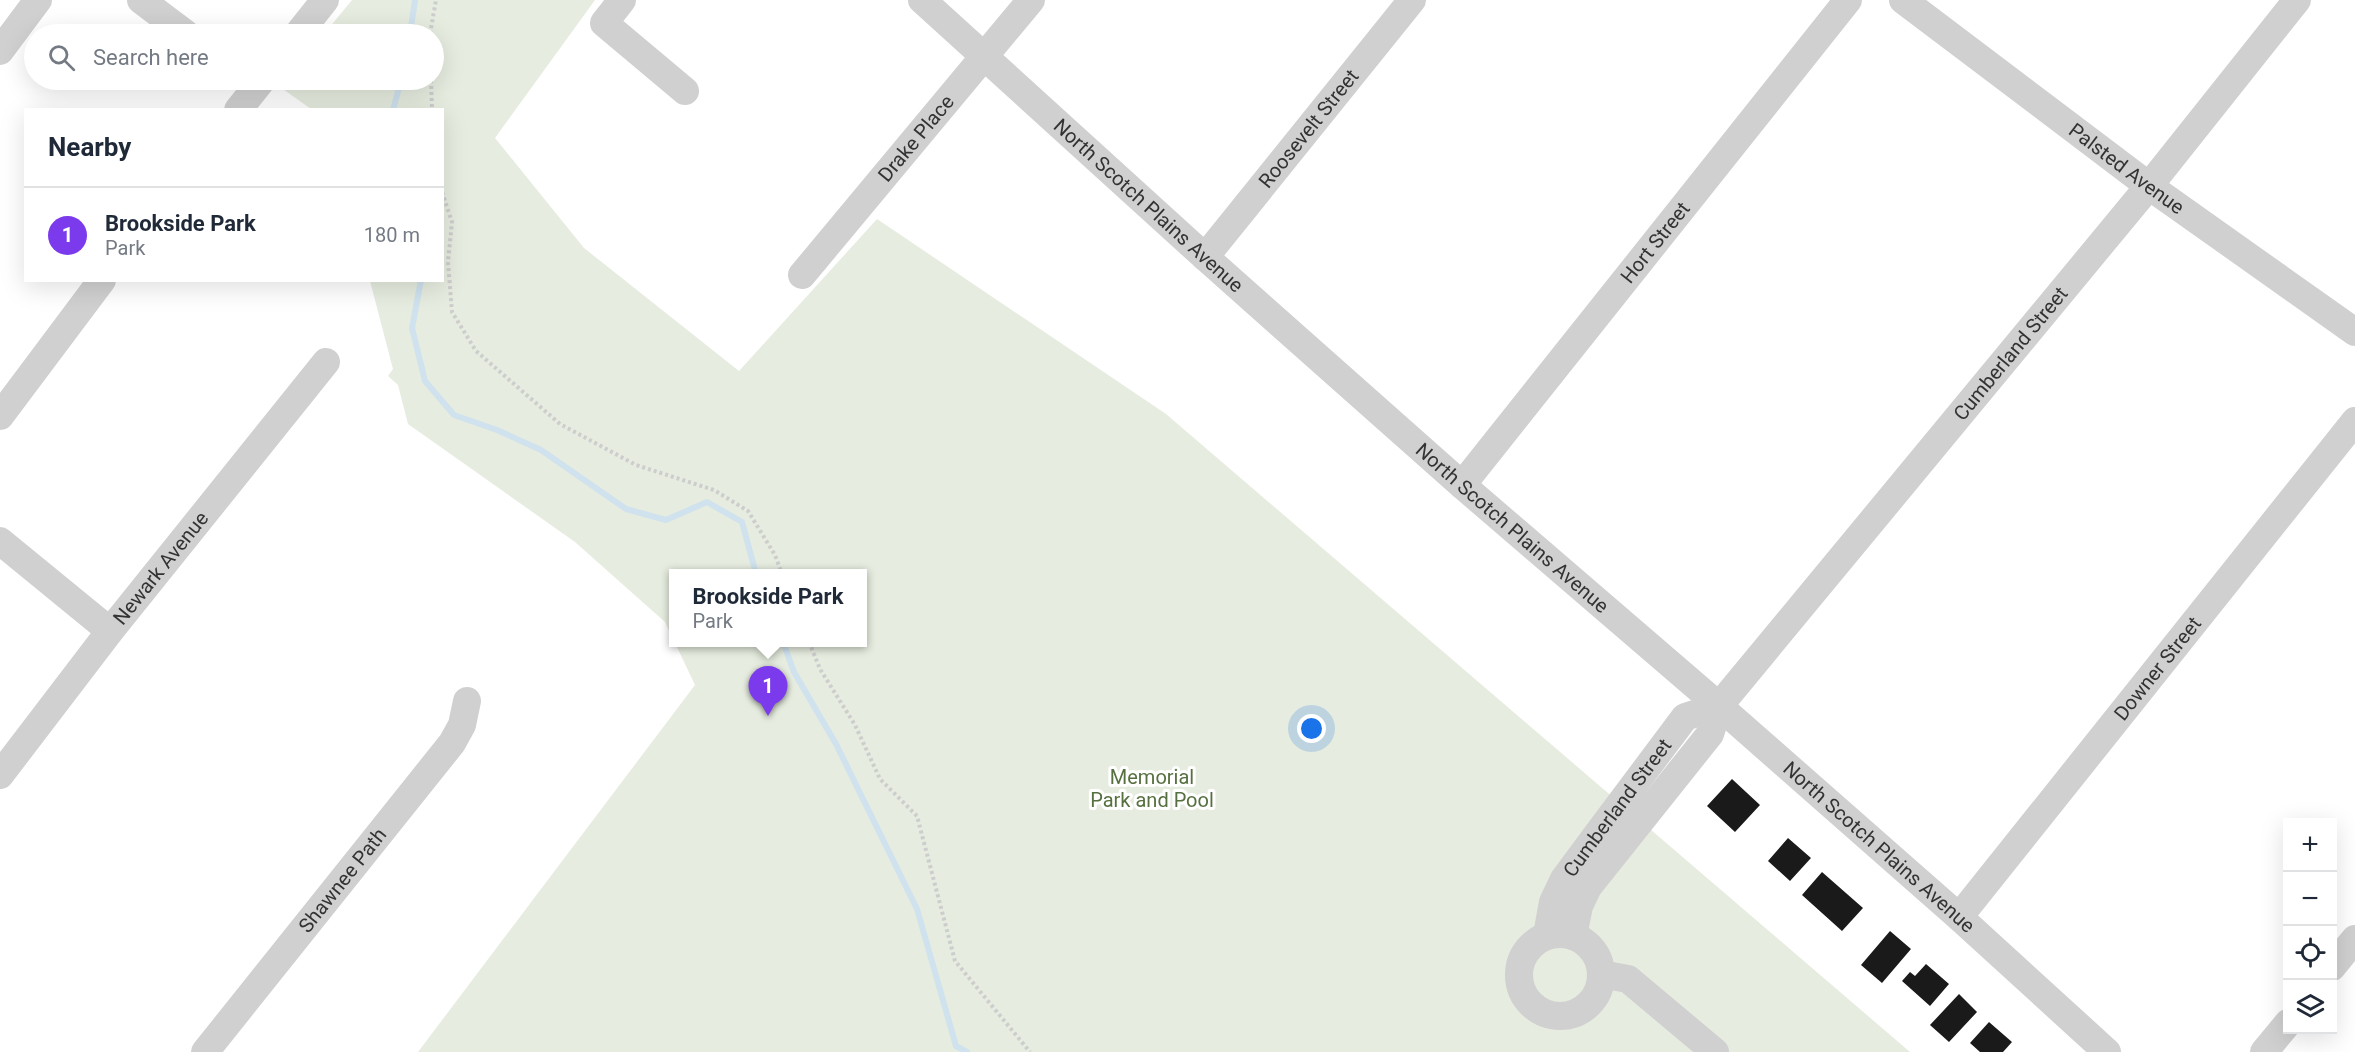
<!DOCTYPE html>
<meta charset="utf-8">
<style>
:root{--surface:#fff;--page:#f2f2f3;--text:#1f2937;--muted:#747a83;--line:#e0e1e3;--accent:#7c3aed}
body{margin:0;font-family:Roboto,sans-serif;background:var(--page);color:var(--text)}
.controls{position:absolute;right:18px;bottom:18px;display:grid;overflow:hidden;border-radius:0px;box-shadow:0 6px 24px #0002}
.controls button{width:54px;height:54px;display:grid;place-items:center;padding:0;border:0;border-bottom:2px solid var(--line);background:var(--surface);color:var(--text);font:30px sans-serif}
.you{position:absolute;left:1312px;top:729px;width:21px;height:21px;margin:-15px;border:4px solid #fff;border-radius:50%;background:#1a73e8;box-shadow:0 0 0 9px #1a73e833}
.badge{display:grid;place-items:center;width:39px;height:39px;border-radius:50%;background:var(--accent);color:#fff;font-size:20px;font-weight:700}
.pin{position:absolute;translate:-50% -50px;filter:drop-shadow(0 2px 3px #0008)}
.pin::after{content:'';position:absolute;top:32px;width:21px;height:18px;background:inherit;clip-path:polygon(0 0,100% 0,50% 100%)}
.popup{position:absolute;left:669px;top:569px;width:198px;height:78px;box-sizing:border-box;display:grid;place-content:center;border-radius:0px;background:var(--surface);filter:drop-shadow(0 2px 4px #0005);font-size:20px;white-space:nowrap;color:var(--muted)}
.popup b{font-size:22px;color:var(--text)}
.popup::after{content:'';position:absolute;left:50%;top:100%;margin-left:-12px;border:12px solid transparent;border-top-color:var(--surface)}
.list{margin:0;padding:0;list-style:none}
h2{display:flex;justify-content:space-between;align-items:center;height:78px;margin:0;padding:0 24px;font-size:26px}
h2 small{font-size:20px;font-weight:400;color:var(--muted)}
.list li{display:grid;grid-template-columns:39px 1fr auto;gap:18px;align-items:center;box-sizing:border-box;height:96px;padding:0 24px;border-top:2px solid var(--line)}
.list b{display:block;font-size:22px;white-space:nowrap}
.list p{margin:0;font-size:20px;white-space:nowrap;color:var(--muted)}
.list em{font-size:20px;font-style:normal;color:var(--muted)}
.icon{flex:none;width:33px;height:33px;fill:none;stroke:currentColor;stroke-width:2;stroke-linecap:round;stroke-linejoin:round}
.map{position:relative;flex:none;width:2355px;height:1052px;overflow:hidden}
.search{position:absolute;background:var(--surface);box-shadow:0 6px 24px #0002;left:24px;top:24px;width:420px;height:66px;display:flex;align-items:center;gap:15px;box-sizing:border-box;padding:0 21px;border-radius:33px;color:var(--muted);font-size:22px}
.panel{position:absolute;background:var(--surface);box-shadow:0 6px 24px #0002;left:24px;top:108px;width:420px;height:174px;border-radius:0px}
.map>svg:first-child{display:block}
.green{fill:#e6ecdf}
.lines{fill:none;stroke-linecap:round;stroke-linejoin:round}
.stream{stroke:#cfe2ee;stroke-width:6}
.building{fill:#1a1a1a}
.path{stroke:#cdcdcd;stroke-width:4;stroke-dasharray:3 3;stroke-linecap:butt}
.minor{stroke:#d0d0d0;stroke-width:28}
.labels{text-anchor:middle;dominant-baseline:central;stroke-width:6;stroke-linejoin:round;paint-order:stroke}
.street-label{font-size:20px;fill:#333;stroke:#fff}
.park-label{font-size:20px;fill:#56703f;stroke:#fff}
</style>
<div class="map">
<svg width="2355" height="1052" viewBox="0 0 2355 1052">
<rect width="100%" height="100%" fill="#fff"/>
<!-- green -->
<path class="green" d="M352 0H595L495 138 584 248 739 371 877 219 1166 414 1910 1052H418L695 685 675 643 862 642V574H674L673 639 665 622 575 542 408 424 398 385 388 376 393 369 370 281 442 280V110L311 109 280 87 287 80H434V34H324Z"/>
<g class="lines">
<!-- stream -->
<path class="stream" d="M410 34 415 0
M393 110 401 80
M421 280 412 328 425 381 454 415 497 430 541 450 626 509 666 520 707 502 742 522 756 574
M783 642 794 672 836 744 917 909 956 1046 967 1052"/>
</g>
<!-- building -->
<path class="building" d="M1732 779 1760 805 1735 832 1707 806Z
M1788 838 1811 858 1790 881 1768 861Z
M1822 872 1863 908 1842 931 1802 895Z
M1890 931 1911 949 1882 983 1861 965Z
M1926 964 1949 984 1930 1006 1902 981 1910 972 1915 976Z
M1959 994 1977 1012 1949 1042 1930 1025Z
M1989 1022 2012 1042 2003 1052H1980L1970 1043Z"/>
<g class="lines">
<!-- path -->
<path class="path" d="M430 34 436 0
M431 80 432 110
M442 192 452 222 448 262 452 312 476 351 560 424 636 465 714 490 748 511 775 555 782 574
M809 642 820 669 855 725 880 779 917 816 955 961 1030 1052"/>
<!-- minor -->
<g class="minor">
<path d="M141 0 186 34"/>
<path d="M622 0 604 23 685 91"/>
<path id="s1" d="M922 0 1205 257 1462 485 1719 706 1959 917 2107 1052"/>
<path id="s2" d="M1903 0 2149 186 2355 332"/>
<path d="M298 34 325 0"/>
<path d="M0 51 38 0"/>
<path d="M238 110 262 80"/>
<path id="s3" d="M1205 257 1412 0"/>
<path id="s4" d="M802 275 1031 0"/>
<path d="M0 416 102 280"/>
<path id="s5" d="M1462 485 1848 0"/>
<path d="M0 541 110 631"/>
<path id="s6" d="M0 775 110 631 326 362"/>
<path id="s7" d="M1959 917 2355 421"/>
<circle cx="1560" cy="975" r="41"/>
<path id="s8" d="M1547 935 1553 902 1564 879 1601 829 1685 717 1719 706"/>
<path id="s9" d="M1573 936 1579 906 1588 887 1710 734 1719 706 2149 186 2297 0"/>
<path d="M2332 967 2355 939"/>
<path d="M1601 974 1628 979 1715 1052"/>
<path id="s10" d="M205 1052 452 743 462 725 467 701"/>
<path d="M2264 1052 2288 1023"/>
</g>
</g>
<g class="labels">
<!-- street labels -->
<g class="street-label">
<text stroke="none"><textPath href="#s3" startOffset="165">Roosevelt Street</textPath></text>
<text stroke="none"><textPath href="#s4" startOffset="178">Drake Place</textPath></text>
<text stroke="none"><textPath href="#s2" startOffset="280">Palsted Avenue</textPath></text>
<text stroke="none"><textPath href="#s1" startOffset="306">North Scotch Plains Avenue</textPath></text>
<text stroke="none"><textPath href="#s5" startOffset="310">Hort Street</textPath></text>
<text stroke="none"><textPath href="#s9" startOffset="734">Cumberland Street</textPath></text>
<text stroke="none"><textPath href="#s1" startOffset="792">North Scotch Plains Avenue</textPath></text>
<text stroke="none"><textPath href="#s6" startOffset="262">Newark Avenue</textPath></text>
<text stroke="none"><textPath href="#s7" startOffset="318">Downer Street</textPath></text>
<text stroke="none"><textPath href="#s8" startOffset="148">Cumberland Street</textPath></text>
<text stroke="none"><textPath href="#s1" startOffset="1278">North Scotch Plains Avenue</textPath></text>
<text stroke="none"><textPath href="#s10" startOffset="220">Shawnee Path</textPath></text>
</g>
<!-- park labels -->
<g class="park-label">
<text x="1152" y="777">Memorial<tspan x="1152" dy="23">Park and Pool</tspan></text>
</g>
</g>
</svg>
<div class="controls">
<button>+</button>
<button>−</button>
<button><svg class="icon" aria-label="locate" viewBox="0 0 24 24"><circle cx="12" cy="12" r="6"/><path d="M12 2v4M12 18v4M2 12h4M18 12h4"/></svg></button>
<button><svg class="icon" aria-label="layers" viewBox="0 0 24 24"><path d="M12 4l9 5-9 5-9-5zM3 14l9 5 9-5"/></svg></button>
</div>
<div class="you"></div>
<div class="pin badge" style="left:768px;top:716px">1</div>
<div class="popup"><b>Brookside Park</b>Park</div>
<div class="search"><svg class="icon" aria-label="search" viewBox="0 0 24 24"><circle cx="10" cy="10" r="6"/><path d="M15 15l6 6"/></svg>Search here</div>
<section class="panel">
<h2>Nearby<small></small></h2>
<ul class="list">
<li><span class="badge">1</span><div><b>Brookside Park</b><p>Park</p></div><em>180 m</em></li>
</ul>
</section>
</div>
